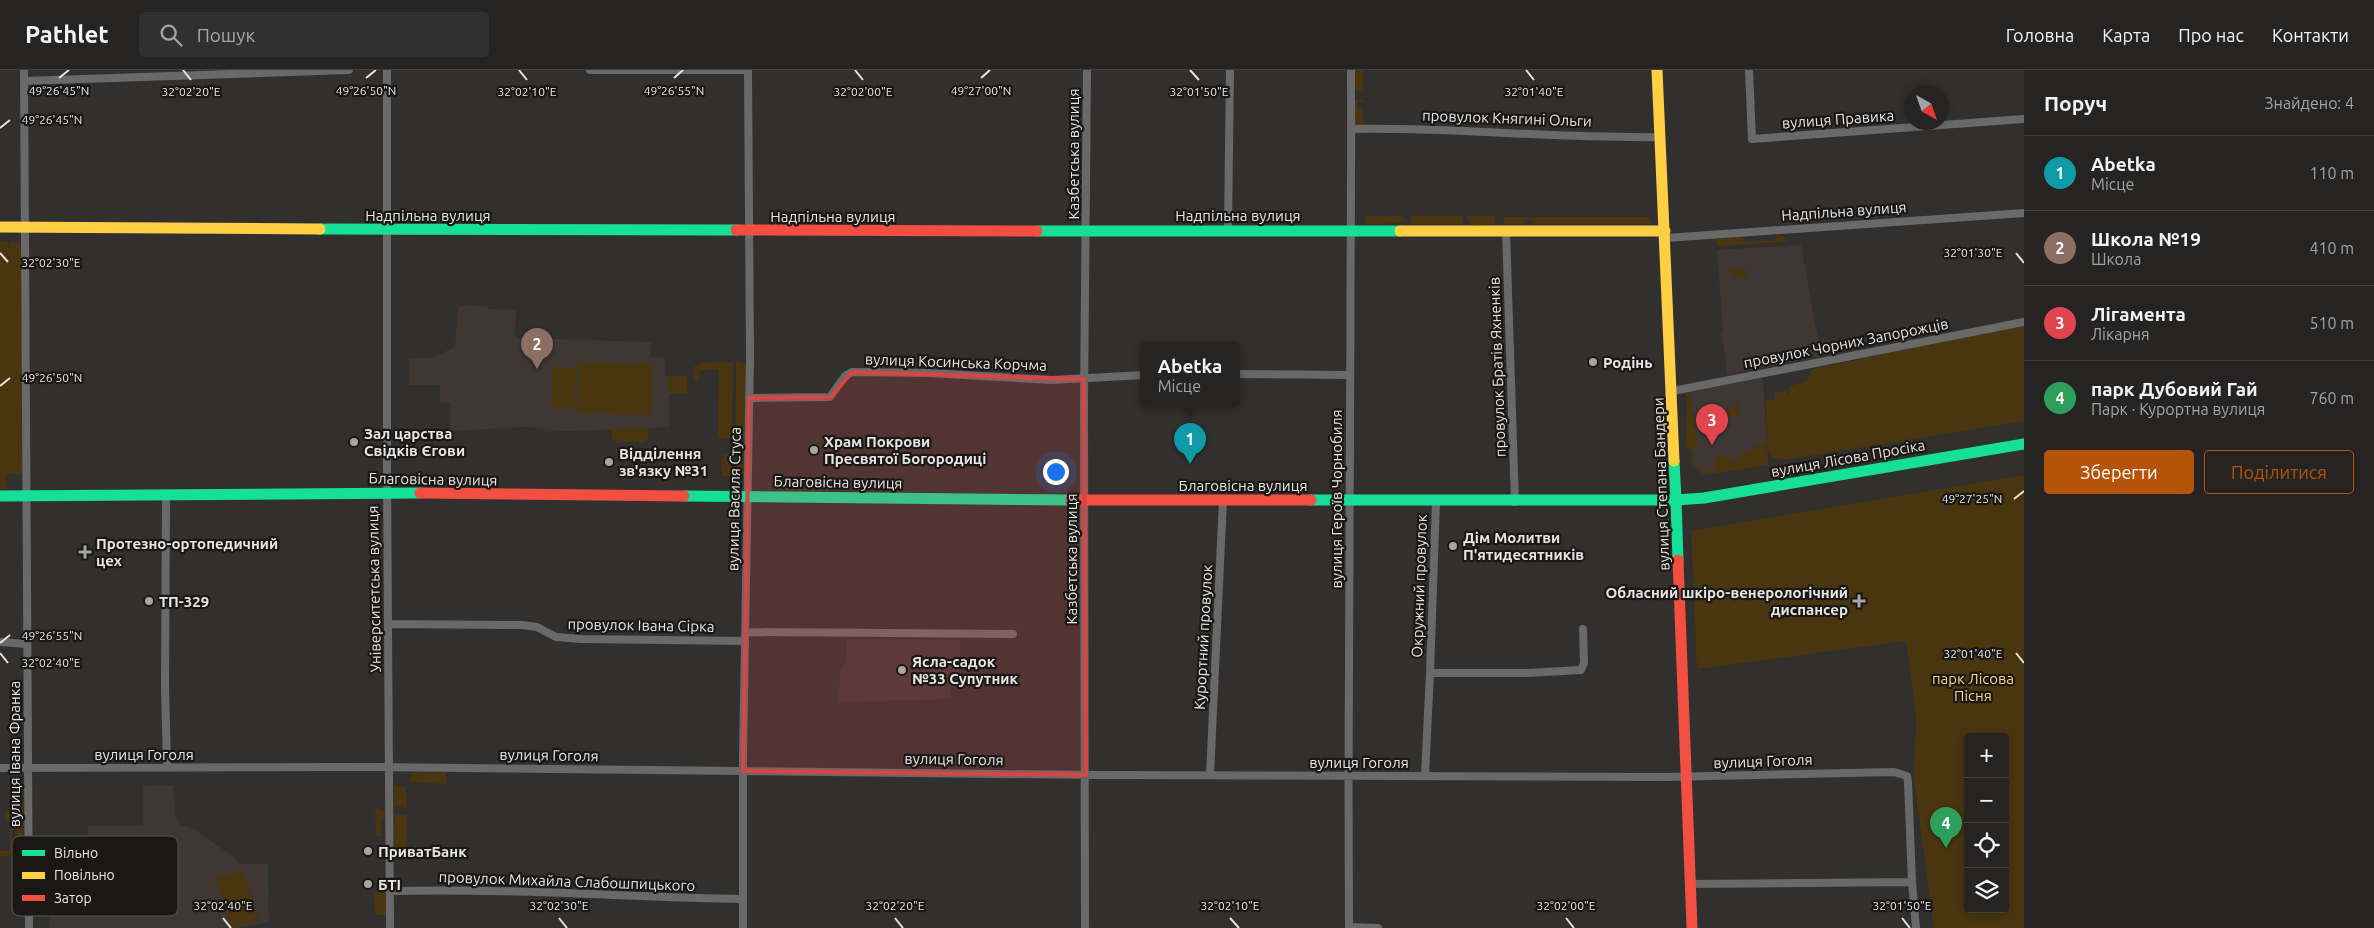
<!DOCTYPE html>
<html lang="uk">
<meta charset="utf-8">
<style>
:root{--surface:#252423;--page:#313030;--text:#f1f3f6;--muted:#a3a4a6;--line:#424141;--accent:#b45309}
body{margin:0;font-family:Ubuntu,sans-serif;background:var(--page);color:var(--text)}
.controls{position:absolute;right:15px;bottom:15px;display:grid;overflow:hidden;border-radius:5px;box-shadow:0 2px 12px #0003}
.controls button{width:45px;height:45px;display:grid;place-items:center;padding:0;border:0;border-bottom:1px solid var(--line);background:var(--surface);color:var(--text);font:25px sans-serif}
.compass{position:absolute;left:1904px;top:15px;width:45px;height:45px;border-radius:50%;background:var(--surface);box-shadow:0 2px 12px #0003;rotate:140deg}
.you{position:absolute;left:1055px;top:401px;width:18px;height:18px;margin:-12px;border:4px solid #fff;border-radius:50%;background:#1a73e8;box-shadow:0 0 0 8px #1a73e833}
.badge{display:grid;place-items:center;width:32px;height:32px;border-radius:50%;background:var(--accent);color:#fff;font-size:16px;font-weight:700}
.pin{position:absolute;translate:-50% -41px;filter:drop-shadow(0 1px 2px #0008)}
.pin::after{content:'';position:absolute;top:26px;width:18px;height:15px;background:inherit;clip-path:polygon(0 0,100% 0,50% 100%)}
.popup{position:absolute;left:1140px;top:272px;width:100px;height:65px;box-sizing:border-box;display:grid;place-content:center;border-radius:5px;background:var(--surface);filter:drop-shadow(0 1px 4px #0005);font-size:16px;white-space:nowrap;color:var(--muted)}
.popup b{font-size:19px;color:var(--text)}
.popup::after{content:'';position:absolute;left:50%;top:100%;margin-left:-10px;border:10px solid transparent;border-top-color:var(--surface)}
.list{margin:0;padding:0;list-style:none}
h2{display:flex;justify-content:space-between;align-items:center;height:65px;margin:0;padding:0 20px;font-size:21px}
h2 small{font-size:16px;font-weight:400;color:var(--muted)}
.list li{display:grid;grid-template-columns:32px 1fr auto;gap:15px;align-items:center;box-sizing:border-box;height:75px;padding:0 20px;border-top:1px solid var(--line)}
.list b{display:block;font-size:19px;white-space:nowrap}
.list p{margin:0;font-size:16px;white-space:nowrap;color:var(--muted)}
.list em{font-size:16px;font-style:normal;color:var(--muted)}
.actions{display:flex;gap:10px;padding:15px 20px}
.actions a{flex:1;padding:11px 0;border:1px solid var(--accent);border-radius:5px;text-align:center;font-size:18px;color:var(--accent)}
.actions .main{background:var(--accent);color:#fff}
.icon{flex:none;width:28px;height:28px;fill:none;stroke:currentColor;stroke-width:2;stroke-linecap:round;stroke-linejoin:round}
.map{position:relative;flex:none;width:2024px;height:858px;overflow:hidden}
header{display:flex;align-items:center;gap:30px;box-sizing:border-box;height:70px;padding:0 25px;background:var(--surface);border-bottom:1px solid var(--line)}
header strong{font-size:24px}
nav{display:flex;gap:28px;margin-inline-start:auto;font-size:18px}
.search{width:350px;height:45px;background:var(--page);display:flex;align-items:center;gap:12px;box-sizing:border-box;padding:0 18px;border-radius:5px;color:var(--muted);font-size:19px}
main{display:flex}
aside{flex:1;background:var(--surface)}
.map>svg:first-child{display:block}
.built{fill:#3f3734}
.green{fill:#49360f;fill-rule:evenodd}
.lines{fill:none;stroke-linecap:round;stroke-linejoin:round}
.street{stroke:#696969;stroke-width:8}
.fast{stroke:#16e098;stroke-width:11}
.slow{stroke:#ffcf43;stroke-width:11}
.jam{stroke:#f24e42;stroke-width:11}
.marked{fill:#d94444;fill-opacity:0.2;stroke:#d94444;stroke-width:4;stroke-linejoin:round}
.ticks{fill:none;stroke:#e7e5e4;stroke-width:2}
.poi-dot{fill:#a7a6a5;stroke:#191817;stroke-width:2}
.labels{text-anchor:middle;dominant-baseline:central;stroke-width:4.5;stroke-linejoin:round;paint-order:stroke}
.street-label{font-size:15px;fill:#e7e5e4;stroke:#191817}
.poi-label{font-size:15px;font-weight:bold;fill:#e7e5e4;stroke:#191817;text-anchor:start}
.park-label{font-size:15px;fill:#fcd184;stroke:#191817}
.key{fill:#191817;stroke:#575654;stroke-width:1}
.key-label{font-size:14px;fill:#e7e5e4}
.ticks-label{font-size:12px;text-anchor:middle;fill:#e7e5e4;stroke:#191817;stroke-width:4.5;stroke-linejoin:round;paint-order:stroke}
</style>
<header>
<strong>Pathlet</strong>
<div class="search"><svg class="icon" aria-label="search" viewBox="0 0 24 24"><circle cx="10" cy="10" r="6"/><path d="M15 15l6 6"/></svg>Пошук</div>
<nav><a>Головна</a><a>Карта</a><a>Про нас</a><a>Контакти</a></nav>
</header>
<main>
<div class="map">
<svg width="2024" height="858" viewBox="0 0 2024 858">
<rect width="100%" height="100%" fill="#31302f"/>
<!-- built -->
<path class="built" d="M1801 175 1821 286 1726 305V290L1721 263 1723 261 1717 180Z
M466 235 488 237V239L516 240 515 266 517 268 651 272 650 287 665 288V306H669V357L545 362 544 358 524 357 450 361 451 333 440 332V315H409V288H432L455 277 458 237Z
M1763 308 1768 393 1704 403 1693 391 1687 323Z
M846 569 960 570 961 618H951V629L839 632 840 604 846 590Z
M173 715 175 744 181 755 192 758 234 787 240 794H268L269 852 236 858H231L230 855 228 858H49V792L87 790 88 756H143V716Z"/>
<!-- green -->
<path class="green" d="M1355 0H1363V21H1355Z
M1355 30H1363V32H1357V38L1363 39 1364 56 1355 55Z
M1365 146H1404L1405 153 1365 154Z
M1410 146H1463V154H1412Z
M1467 146H1495V154L1472 155 1468 151Z
M1504 147H1528V150H1524V154H1504Z
M1530 147H1649L1651 154H1533Z
M1776 165 1784 166 1786 172 1717 176 1716 169 1743 167 1744 172 1776 170Z
M0 172H7L9 182V173H20L21 176 22 403V405L8 403 5 407 7 419H0Z
M1747 198V207L1731 208 1730 199Z
M2024 254V351L1784 390 1772 388 1767 374 1768 395 1704 405 1691 392V387H1693V391L1704 402 1716 400 1714 387 1726 385 1735 392 1743 383 1751 381 1754 377 1767 371 1766 330H1775L1774 322 1787 321 1788 327 1790 316 1807 311 1813 299 2012 257 2019 258Z
M578 292 652 294 651 345 577 343Z
M733 292 732 368H718L719 300H700L698 313 693 308 694 297 699 293Z
M736 292H741L746 296 745 367 743 371 736 369Z
M552 297 576 298 574 339 551 338Z
M669 306H687V324H669Z
M1687 323 1690 324 1697 375 1692 381 1686 376Z
M1737 330 1740 345 1697 351 1696 342 1734 337Z
M649 358 648 369 645 372H617L612 369 611 359Z
M736 376H745V406H736Z
M722 384H732V406H722Z
M2024 405V858H1934L1914 709 1916 646 1906 571 1697 599 1691 461ZM1968 667H2005V839H1968Z
M411 703H446V714L410 712Z
M394 716 406 717 407 738 394 736Z
M16 718H23V780L17 787Z
M375 736 385 743 381 751V766H376Z
M5 742H12V782L9 786H0V781H10V751H5Z
M395 745H407V788L395 787Z
M16 794 20 795 23 799V829L20 833H12L11 800Z
M243 800 259 851 231 858 216 808Z
M385 820 386 845H375L374 821Z"/>
<g class="lines">
<!-- street -->
<path class="street" d="M24 0 29 858
M387 0V407L390 858
M590 0H743
M1749 0 1752 69 2024 49
M24 11 349 0
M1351 59C1454 57 1557 69 1661 67
M1228 159 1230 0
M1506 161 1515 432
M1666 168 2024 143
M1236 304 1350 305
M1673 321 2024 252
M749 328 830 327 845 306 852 302 928 303 1052 310 1144 305
M166 426 165 617 167 697
M1436 431 1430 603H1527L1581 600 1584 593 1583 559
M388 554 522 555 537 557 556 567 581 569 745 571
M746 562 1013 564
M0 572 27 574
M0 698 371 697 1096 705 1665 707 1894 702 1907 706 1908 712 1912 812 1916 858
M1210 705 1223 430
M1425 705 1430 603
M1690 814 1912 812
M390 821C508 818 626 827 743 829
M1349 857 1378 858
M743 858V685L750 287 748 0
M1085 858 1084 332 1087 0
M1349 858C1347 572 1352 286 1351 0"/>
<!-- fast -->
<path class="fast" d="M320 159 736 160
M1037 161H1400
M0 426 420 423
M684 426 1071 430
M1311 430H1676L1674 391
M1678 490 1676 430 1704 428 2024 374"/>
<!-- slow -->
<path class="slow" d="M1657 0 1674 391
M0 157 320 159
M1400 161H1665"/>
<!-- jam -->
<path class="jam" d="M736 160 1037 161
M420 423 684 426
M1071 430H1311
M1678 490 1692 858"/>
</g>
<!-- marked area -->
<path class="marked" d="M852 302 1084 309 1086 705 743 701 749 328 831 327Z"/>
<!-- ticks -->
<path class="ticks" d="M183 0 191 10M519 0 527 10M855 0 863 10M1190 0 1199 10M1526 0 1534 10M59 8 69 0M366 8 376 0M674 8 683 0M981 8 990 0M0 58 10 50M0 183 8 192M2016 183 2024 193M0 316 10 308M2014 429 2024 421M0 573 10 565M0 583 8 593M2016 583 2024 593M223 848 231 858M559 848 567 858M895 848 903 858M1230 848 1239 858M1566 848 1574 858M1902 848 1910 858"/>
<!-- markers -->
<g class="poi-dot">
<circle cx="1593" cy="292" r="5"/>
<circle cx="354" cy="372" r="5"/>
<circle cx="814" cy="380" r="5"/>
<circle cx="609" cy="392" r="5"/>
<circle cx="1453" cy="476" r="5"/>
<path d="M82.5 474.5h5v5h5v5h-5v5h-5v-5h-5v-5h5z"/>
<circle cx="149" cy="531" r="5"/>
<path d="M1856.5 523.5h5v5h5v5h-5v5h-5v-5h-5v-5h5z"/>
<circle cx="902" cy="600" r="5"/>
<circle cx="368" cy="781" r="5"/>
<circle cx="368" cy="814" r="5"/>
</g>
<g class="labels">
<!-- street labels -->
<g class="street-label">
<text transform="translate(1507 48) rotate(2)">провулок Княгині Ольги</text>
<text transform="translate(1838 49) rotate(-4)">вулиця Правика</text>
<text transform="translate(1073 84) rotate(-90)">Казбетська вулиця</text>
<text transform="translate(1844 141) rotate(-4)">Надпільна вулиця</text>
<text x="428" y="145">Надпільна вулиця</text>
<text x="1238" y="145">Надпільна вулиця</text>
<text x="833" y="146">Надпільна вулиця</text>
<text transform="translate(1846 273) rotate(-11)">провулок Чорних Запорожців</text>
<text transform="translate(956 292) rotate(2)">вулиця Косинська Корчма</text>
<text transform="translate(1497 297) rotate(-92)">провулок Братів Яхненків</text>
<text transform="translate(1848 388) rotate(-10)">вулиця Лісова Просіка</text>
<text transform="translate(433 409) rotate(1)">Благовісна вулиця</text>
<text transform="translate(838 412) rotate(1)">Благовісна вулиця</text>
<text transform="translate(1661 414) rotate(-92)">вулиця Степана Бандери</text>
<text x="1243" y="415">Благовісна вулиця</text>
<text transform="translate(734 429) rotate(-89)">вулиця Василя Стуса</text>
<text transform="translate(1336 429) rotate(-90)">вулиця Героїв Чорнобиля</text>
<text transform="translate(1071 489) rotate(-90)">Казбетська вулиця</text>
<text transform="translate(1419 516) rotate(-88)">Окружний провулок</text>
<text transform="translate(374 519) rotate(-91)">Університетська вулиця</text>
<text transform="translate(641 555) rotate(1)">провулок Івана Сірка</text>
<text transform="translate(1203 567) rotate(-87)">Курортний провулок</text>
<text transform="translate(14 684) rotate(-90)">вулиця Івана Франка</text>
<text x="144" y="684">вулиця Гоголя</text>
<text transform="translate(549 685) rotate(1)">вулиця Гоголя</text>
<text transform="translate(954 689) rotate(1)">вулиця Гоголя</text>
<text transform="translate(1763 691) rotate(-2)">вулиця Гоголя</text>
<text x="1359" y="692">вулиця Гоголя</text>
<text transform="translate(567 811) rotate(2)">провулок Михайла Слабошпицького</text>
</g>
<!-- poi labels -->
<g class="poi-label">
<text x="1603" y="292">Родінь</text>
<text x="364" y="363">Зал царства<tspan x="364" dy="17">Свідків Єгови</tspan></text>
<text x="824" y="371">Храм Покрови<tspan x="824" dy="17">Пресвятої Богородиці</tspan></text>
<text x="619" y="383">Відділення<tspan x="619" dy="17">зв'язку №31</tspan></text>
<text x="1463" y="467">Дім Молитви<tspan x="1463" dy="17">П'ятидесятників</tspan></text>
<text x="96" y="473">Протезно-ортопедичний<tspan x="96" dy="17">цех</tspan></text>
<text x="1848" y="522" text-anchor="end">Обласний шкіро-венерологічний<tspan x="1848" dy="17">диспансер</tspan></text>
<text x="159" y="531">ТП-329</text>
<text x="912" y="591">Ясла-садок<tspan x="912" dy="17">№33 Супутник</tspan></text>
<text x="378" y="781">ПриватБанк</text>
<text x="378" y="814">БТІ</text>
</g>
<!-- park labels -->
<g class="park-label">
<text x="1973" y="608">парк Лісова<tspan x="1973" dy="17">Пісня</tspan></text>
</g>
</g>
<!-- legend -->
<rect x="12" y="766" width="166" height="80" rx="8" class="key"/>
<rect x="22" y="780" width="23" height="6" fill="#16e098"/>
<rect x="22" y="802" width="23" height="7" fill="#ffcf43"/>
<rect x="22" y="825" width="23" height="6" fill="#f24e42"/>
<g class="key-label">
<text x="54" y="788">Вільно</text>
<text x="54" y="810">Повільно</text>
<text x="54" y="833">Затор</text>
</g>
<g class="ticks-label">
<text x="59" y="25">49°26'45"N</text>
<text x="366" y="25">49°26'50"N</text>
<text x="674" y="25">49°26'55"N</text>
<text x="981" y="25">49°27'00"N</text>
<text x="191" y="26">32°02'20"E</text>
<text x="527" y="26">32°02'10"E</text>
<text x="863" y="26">32°02'00"E</text>
<text x="1199" y="26">32°01'50"E</text>
<text x="1534" y="26">32°01'40"E</text>
<text x="52" y="54">49°26'45"N</text>
<text x="1973" y="187">32°01'30"E</text>
<text x="51" y="197">32°02'30"E</text>
<text x="52" y="312">49°26'50"N</text>
<text x="1972" y="433">49°27'25"N</text>
<text x="52" y="570">49°26'55"N</text>
<text x="1973" y="588">32°01'40"E</text>
<text x="51" y="597">32°02'40"E</text>
<text x="223" y="840">32°02'40"E</text>
<text x="559" y="840">32°02'30"E</text>
<text x="895" y="840">32°02'20"E</text>
<text x="1230" y="840">32°02'10"E</text>
<text x="1566" y="840">32°02'00"E</text>
<text x="1902" y="840">32°01'50"E</text>
</g>
</svg>
<div class="controls">
<button>+</button>
<button>−</button>
<button><svg class="icon" aria-label="locate" viewBox="0 0 24 24"><circle cx="12" cy="12" r="6"/><path d="M12 2v4M12 18v4M2 12h4M18 12h4"/></svg></button>
<button><svg class="icon" aria-label="layers" viewBox="0 0 24 24"><path d="M12 4l9 5-9 5-9-5zM3 14l9 5 9-5"/></svg></button>
</div>
<svg class="compass" viewBox="-18 -18 36 36"><path d="M0-13l5 13h-10z" fill="#e53935"/><path d="M0 13l5-13h-10z" fill="#a3a4a6"/></svg>
<div class="you"></div>
<div class="pin badge" style="left:1190px;top:394px;background:#0f9aa8">1</div>
<div class="popup"><b>Abetka</b>Місце</div>
<div class="pin badge" style="left:537px;top:299px;background:#8d6e63">2</div>
<div class="pin badge" style="left:1712px;top:375px;background:#e0444e">3</div>
<div class="pin badge" style="left:1946px;top:778px;background:#2e9e5b">4</div>
</div>
<aside>
<h2>Поруч<small>Знайдено: 4</small></h2>
<ul class="list">
<li><span class="badge" style="background:#0f9aa8">1</span><div><b>Abetka</b><p>Місце</p></div><em>110 m</em></li>
<li><span class="badge" style="background:#8d6e63">2</span><div><b>Школа №19</b><p>Школа</p></div><em>410 m</em></li>
<li><span class="badge" style="background:#e0444e">3</span><div><b>Лігамента</b><p>Лікарня</p></div><em>510 m</em></li>
<li><span class="badge" style="background:#2e9e5b">4</span><div><b>парк Дубовий Гай</b><p>Парк · Курортна вулиця</p></div><em>760 m</em></li>
</ul>
<div class="actions"><a class="main">Зберегти</a><a>Поділитися</a></div>
</aside>
</main>
